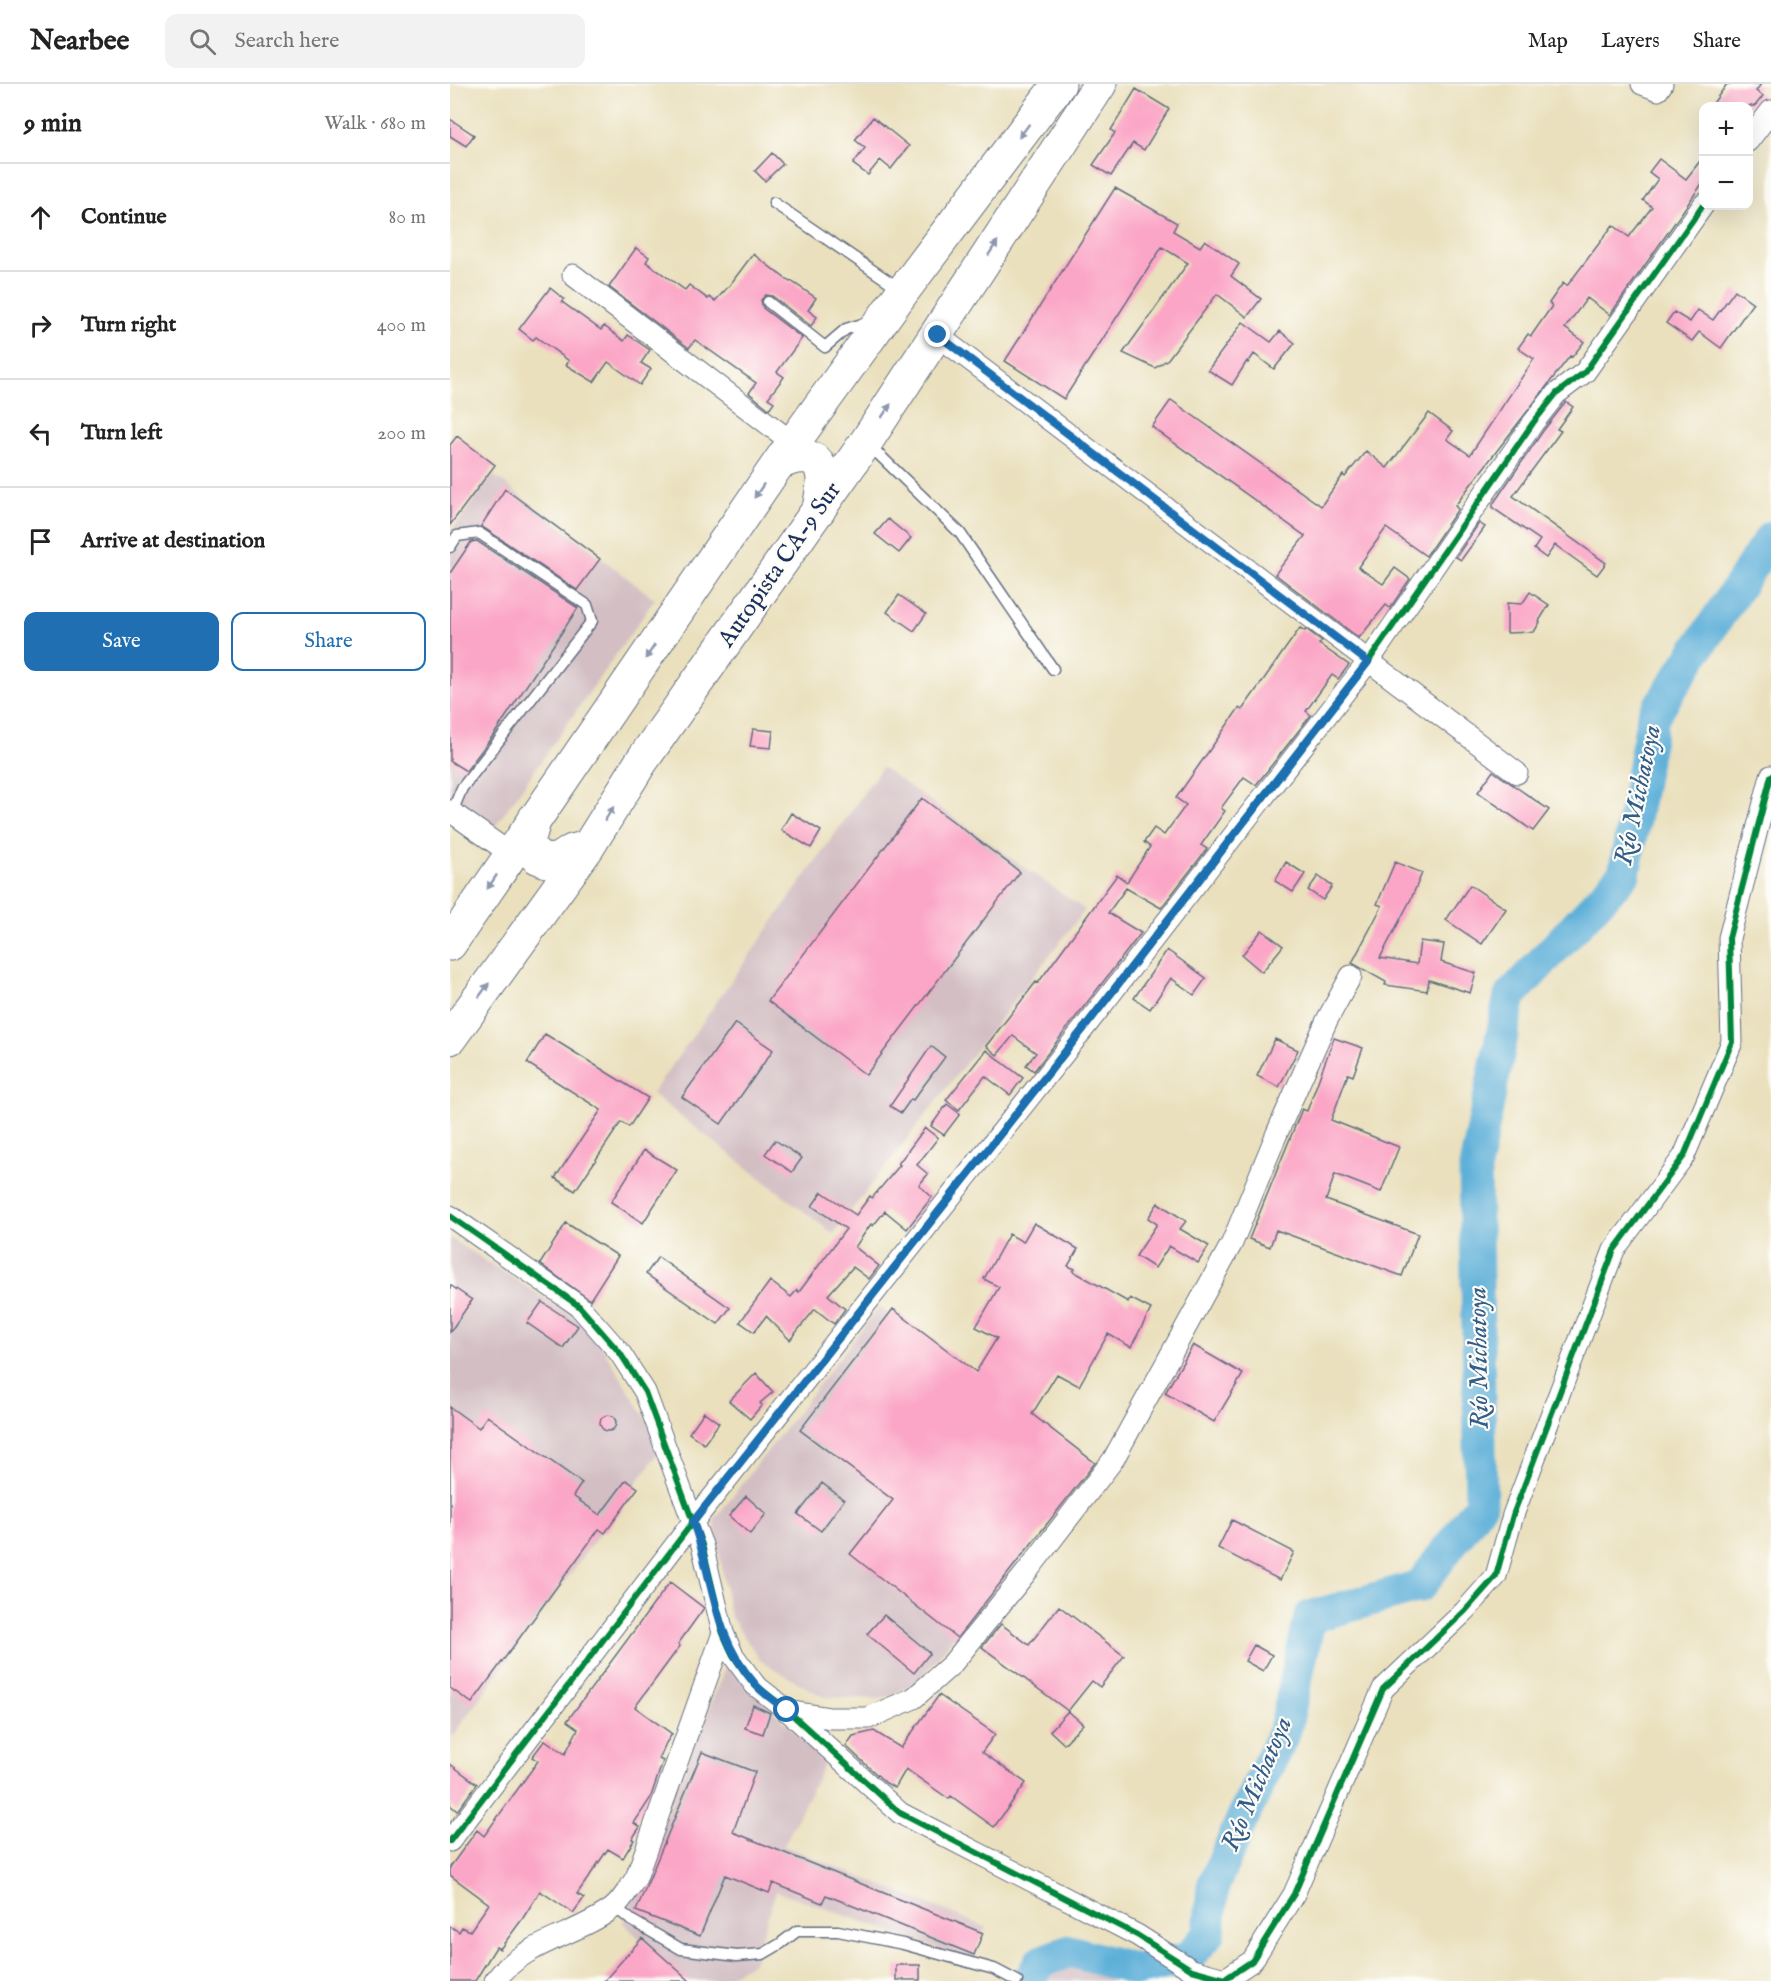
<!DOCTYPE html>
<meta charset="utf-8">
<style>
:root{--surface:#fff;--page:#f2f2f2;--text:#222;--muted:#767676;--line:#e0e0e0;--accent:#1f6fb2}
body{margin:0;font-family:"IM FELL English",serif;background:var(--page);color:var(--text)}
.controls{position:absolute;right:18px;top:18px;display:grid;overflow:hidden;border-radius:12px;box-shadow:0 6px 24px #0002}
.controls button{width:54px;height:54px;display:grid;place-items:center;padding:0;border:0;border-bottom:2px solid var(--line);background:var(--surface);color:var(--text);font:30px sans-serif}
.stop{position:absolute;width:18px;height:18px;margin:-14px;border:4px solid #1f6fb2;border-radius:50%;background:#fff}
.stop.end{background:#1f6fb2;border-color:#fff;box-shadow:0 2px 6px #0008}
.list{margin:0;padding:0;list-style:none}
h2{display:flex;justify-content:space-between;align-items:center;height:78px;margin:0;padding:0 24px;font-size:26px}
h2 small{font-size:20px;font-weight:400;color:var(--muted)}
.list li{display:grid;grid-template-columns:39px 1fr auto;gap:18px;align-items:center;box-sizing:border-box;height:108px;padding:0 24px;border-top:2px solid var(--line)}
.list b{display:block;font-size:22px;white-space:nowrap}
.list em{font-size:20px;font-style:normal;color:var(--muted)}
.actions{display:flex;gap:12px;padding:18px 24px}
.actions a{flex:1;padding:14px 0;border:2px solid var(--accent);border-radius:12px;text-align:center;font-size:21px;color:var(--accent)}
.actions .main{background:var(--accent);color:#fff}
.icon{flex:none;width:33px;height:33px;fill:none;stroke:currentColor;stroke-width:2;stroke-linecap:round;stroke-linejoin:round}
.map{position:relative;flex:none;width:1321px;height:1897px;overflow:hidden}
header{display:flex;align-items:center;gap:36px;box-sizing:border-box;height:84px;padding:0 30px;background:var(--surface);border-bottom:2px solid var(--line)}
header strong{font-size:28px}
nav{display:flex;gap:33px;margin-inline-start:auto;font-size:21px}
.search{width:420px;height:54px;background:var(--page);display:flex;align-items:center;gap:15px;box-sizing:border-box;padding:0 21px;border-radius:12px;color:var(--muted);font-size:22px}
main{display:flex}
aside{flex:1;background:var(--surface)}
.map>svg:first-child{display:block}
.industrial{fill:#d2bec3}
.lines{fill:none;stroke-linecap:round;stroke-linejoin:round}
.river{stroke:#5eb0d9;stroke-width:33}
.building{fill:#fba6c6}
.lane-casing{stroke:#636d7f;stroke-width:13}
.street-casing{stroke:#636d7f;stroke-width:23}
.highway-casing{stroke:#636d7f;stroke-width:35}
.lane{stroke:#fff;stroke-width:10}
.street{stroke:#fff;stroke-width:21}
.highway{stroke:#fff;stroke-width:33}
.cycleway-casing{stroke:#fdfcf7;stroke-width:10}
.cycleway{stroke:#00873e;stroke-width:6}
.oneway{fill:#8d97ae}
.route{stroke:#1f6fb2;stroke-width:8}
.labels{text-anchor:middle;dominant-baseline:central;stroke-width:4.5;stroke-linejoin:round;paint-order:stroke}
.street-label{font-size:24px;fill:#1b2f5e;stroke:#fdfcf7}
.water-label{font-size:26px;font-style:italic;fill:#325c89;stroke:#fdfcf7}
</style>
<header>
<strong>Nearbee</strong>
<div class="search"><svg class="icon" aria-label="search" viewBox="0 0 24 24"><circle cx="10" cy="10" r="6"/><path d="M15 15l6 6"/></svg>Search here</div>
<nav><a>Map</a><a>Layers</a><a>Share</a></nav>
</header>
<main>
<aside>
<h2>9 min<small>Walk · 680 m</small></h2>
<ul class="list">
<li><svg class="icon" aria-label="ahead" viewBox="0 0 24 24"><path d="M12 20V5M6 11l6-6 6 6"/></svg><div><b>Continue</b></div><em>80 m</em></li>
<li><svg class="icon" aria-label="right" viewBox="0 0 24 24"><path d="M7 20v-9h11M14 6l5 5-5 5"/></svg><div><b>Turn right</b></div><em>400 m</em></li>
<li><svg class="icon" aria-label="left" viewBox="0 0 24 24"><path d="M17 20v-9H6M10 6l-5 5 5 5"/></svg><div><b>Turn left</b></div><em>200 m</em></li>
<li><svg class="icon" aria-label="arrive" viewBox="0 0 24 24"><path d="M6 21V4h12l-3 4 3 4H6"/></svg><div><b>Arrive at destination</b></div></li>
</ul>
<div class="actions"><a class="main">Save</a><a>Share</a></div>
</aside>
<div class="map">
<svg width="1321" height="1897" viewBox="0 0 1321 1897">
<rect width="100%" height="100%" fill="#fdfcf7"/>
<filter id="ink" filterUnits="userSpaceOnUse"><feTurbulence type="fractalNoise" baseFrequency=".0167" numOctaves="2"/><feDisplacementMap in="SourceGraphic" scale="12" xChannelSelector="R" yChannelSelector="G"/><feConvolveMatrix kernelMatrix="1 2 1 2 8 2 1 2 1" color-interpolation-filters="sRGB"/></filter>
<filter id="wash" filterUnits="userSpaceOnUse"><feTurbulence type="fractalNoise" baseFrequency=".008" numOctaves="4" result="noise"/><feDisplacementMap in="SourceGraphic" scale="24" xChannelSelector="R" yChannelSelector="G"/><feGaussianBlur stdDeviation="1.35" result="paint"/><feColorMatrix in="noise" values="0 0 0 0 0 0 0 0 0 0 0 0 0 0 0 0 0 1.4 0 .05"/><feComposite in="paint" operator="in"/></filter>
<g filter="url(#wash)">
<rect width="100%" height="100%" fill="#eae0bd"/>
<!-- industrial -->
<path class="industrial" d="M42 390 205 515 39 751 0 720V449Z
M432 683 635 826 383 1150 202 1010Z
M0 1154 140 1243 212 1361 202 1378 0 1655Z
M429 1223 640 1380 467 1600 432 1615 373 1613 311 1577 280 1532 264 1436Z
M278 1576 300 1603 375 1678 334 1762 536 1843 521 1876 326 1807 303 1879 269 1897H234L173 1839Z
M603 1879 680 1891 677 1897H592Z"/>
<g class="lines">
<!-- river -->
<path class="river" d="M579 1897 590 1878 620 1867 687 1886 738 1874 759 1850 763 1802 794 1731 835 1646 860 1533 970 1502 1031 1420 1025 1083 1060 912 1174 790 1203 632 1321 453"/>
</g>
<g id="blocks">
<!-- building -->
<path class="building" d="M1277 0H1311L1306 7 1313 12 1305 22H1261Z
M686 5 719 25 694 66 683 59 661 92 643 81 665 49 661 46Z
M423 33 459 62 441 85 430 76 418 91 403 80 415 64 405 56Z
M0 35 24 51 16 62 0 52Z
M322 69 333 80 315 97 305 87Z
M1254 72V97L1160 231 1137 214 1115 244 1134 258 1122 273 1120 272 1022 399 1005 422 1008 425 976 472 936 444 908 483 933 500 945 484 960 495 940 524 936 521 909 554 825 490 855 452 702 343 721 316 871 422 893 391 895 393 916 367 937 384 979 329 1003 347 997 355 1020 371 1084 275 1068 264 1078 250 1081 252 1102 222 1099 219 1113 199 1117 202 1163 141 1179 153 1202 123 1193 116 1208 95 1199 88 1209 75 1236 95Z
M665 104 727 139 723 147 750 163 755 156 789 180 781 192 811 215 797 233 767 210 718 275 705 284 673 269 738 179 712 163 614 315 555 277Z
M186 164 199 173 196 178 235 206 239 201 258 215 259 213 265 217 279 202 303 170 340 198 341 197 366 214 358 226 367 233 361 242 322 212 316 211 311 216 313 224 352 254 327 288 334 293 318 314 324 318 319 325 299 309 306 299 245 256 239 264 159 203Z
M100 204 114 215 112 218 151 246 154 242 174 257 178 251 200 266 191 279 201 285 190 301 158 278 144 298 116 281 119 277 86 253 83 256 69 245Z
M1285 206 1303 219 1271 264 1249 248 1242 257 1216 239 1224 228 1240 238 1248 226 1263 236Z
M793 238 821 258 830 247 845 259 824 285 804 270 798 279 797 277 782 301 758 286Z
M1116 318 1123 323 1107 345 1111 347 1063 412 1156 479 1147 491 1105 461 1096 474 1084 465 1090 456 1043 424V420L1093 347Z
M7 352 45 381 0 441V361Z
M55 405 150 475 127 506 31 442Z
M438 435 461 454 449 469 425 450Z
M1029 439 1035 443 1011 476 1006 473Z
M27 457 128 524 45 649 16 687 0 677V489L21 458Z
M1080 508 1099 521 1089 537 1090 538 1084 548 1057 549V519L1072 520Z
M449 511 476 530 464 547 437 528Z
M850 544 855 547 856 545 872 557 869 560 899 581 888 595 882 591 856 627 861 631 806 701 794 693 771 724 775 727 751 761 757 765 711 824 676 804 658 829 691 849 584 987 576 981 586 969 563 952 547 971 536 962 586 898 588 899 667 791 677 798 700 763 694 758 704 744 714 751 736 721 726 714 789 624 792 626Z
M303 645 323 647 321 664 300 662Z
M1043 687 1099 726 1083 747 1028 708Z
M472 714 570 788 416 991 318 917Z
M341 729 371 747 361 764 331 746Z
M836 778 855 790 843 808 825 797Z
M945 778 972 789 961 815 930 874 967 880 970 857 994 860 991 878 1026 889 1020 909 979 896 977 907 935 901 936 898 902 879 932 822 927 820Z
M868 792 882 802 873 816 858 806Z
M1020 801 1056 825 1032 860 996 836Z
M812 846 833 862 812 888 792 871Z
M717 866 756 894 744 911 721 894 700 925 684 914Z
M285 939 323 966 271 1040 232 1013Z
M95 950 198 1014 179 1043 171 1038 125 1107 105 1094 151 1026 77 979Z
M884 954 913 964 903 992 898 990 881 1036 949 1063 931 1108 885 1090 876 1116 968 1150 952 1192 826 1146 820 1163 799 1155 852 1025 857 1027Z
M825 955 848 966 829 1003 807 992Z
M481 962 495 973 463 1016 461 1015 451 1029 440 1022Z
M536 966 573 994 560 1011 535 992 509 1026 496 1016Z
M497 1020 510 1030 494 1051 481 1042Z
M475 1044 488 1054 467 1081 478 1090 469 1101 482 1113 457 1145 435 1127 423 1142 421 1140 405 1163 429 1182 419 1195 403 1183 378 1211 395 1225 384 1240 365 1225 340 1256 316 1232 304 1248 290 1238 320 1197 341 1213 347 1206 349 1208 396 1145 362 1122 372 1108 406 1131 420 1112 422 1114 450 1081 448 1080Z
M325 1056 352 1074 342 1088 315 1070Z
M194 1066 227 1086 193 1139 161 1118Z
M708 1119 736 1137 730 1145 759 1162 748 1179 719 1162 705 1184 686 1172 707 1140 698 1134Z
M116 1139 168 1172 140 1216 90 1180Z
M584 1139 628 1165 618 1182 625 1185 623 1187 678 1218 680 1214 701 1225 681 1263 658 1250 629 1302 607 1290 582 1330 645 1379 507 1554 400 1470 443 1416 350 1346 443 1225 526 1288 547 1254 526 1243 549 1203 534 1195 559 1150 573 1158Z
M208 1173 280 1224 268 1240 196 1190Z
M0 1201 22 1216 0 1248Z
M92 1218 128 1242 113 1264 77 1239Z
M743 1261 793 1290 764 1338 715 1309Z
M306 1289 323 1308 310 1319 312 1321 300 1335 279 1317Z
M0 1323 29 1344 37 1332 132 1399 123 1412 150 1431 176 1396 188 1404 155 1449 149 1445 22 1619 0 1604Z
M254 1328 269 1339 254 1360 239 1349Z
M150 1339a8 8 0 1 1 16 0a8 8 0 1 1-16 0Z
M372 1399 394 1416 371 1447 348 1430Z
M296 1412 316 1430 300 1450 279 1432Z
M782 1436 844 1468 830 1496 768 1464Z
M220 1498 254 1524 228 1560 230 1562 185 1623 222 1650 216 1659 209 1675 213 1677 200 1715 184 1739 190 1743 182 1755 184 1756 173 1774 158 1765 127 1810 134 1814 123 1829 90 1807 73 1834 50 1865 46 1863 25 1897H0V1842L9 1848 12 1843 20 1847 39 1820 0 1791V1783L27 1746 34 1752 88 1677 82 1673 95 1656 115 1670 128 1645 117 1637Z
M609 1522 674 1572 650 1603 642 1597 618 1627 532 1563 551 1540 579 1561Z
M434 1531 480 1569 464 1589 417 1550Z
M804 1561 822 1571 813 1587 795 1577Z
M489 1611 545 1650 532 1668 576 1699 544 1743 501 1712 499 1715 456 1685 445 1704 436 1699 396 1662 403 1652 424 1647 451 1664Z
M303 1621 320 1629 313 1650 295 1644Z
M618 1627 633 1640 614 1660 600 1647Z
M252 1668 305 1688 283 1748 533 1849 524 1871 376 1811 372 1819 323 1799 319 1809 275 1791 250 1852 186 1827Z
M0 1680 27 1700 7 1727 0 1721Z
M192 1854 240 1897H154Z
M446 1881H470V1896H446Z"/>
</g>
</g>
<g filter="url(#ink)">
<use href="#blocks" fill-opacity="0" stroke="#636d7f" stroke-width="1.5"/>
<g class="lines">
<!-- lane casing -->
<g class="lane-casing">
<path id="lane" d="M324 119 450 205
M318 218 375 263 396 245 419 238
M419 361 510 449 603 585
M0 463 7 452 29 449 137 521 142 537 12 704 2 728H0
M165 1823 181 1836 231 1865 287 1872 313 1870 330 1860 347 1847H388L453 1860 544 1885 567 1897"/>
</g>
<!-- street casing -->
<g class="street-casing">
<path id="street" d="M1192 0 1208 6 1212 0
M1298 57 1321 27
M123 191 343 359
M487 251 1067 689
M0 727 61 770
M0 1132 129 1222 170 1269 195 1308 243 1438 252 1461 273 1549 283 1571 305 1601 337 1626 450 1729 687 1851 742 1886 775 1895 802 1877 844 1810 933 1605 1015 1527 1046 1492 1063 1431 1164 1166 1234 1072 1282 958 1279 854 1321 692
M337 1627 380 1634H418L464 1614 502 1580 579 1485 663 1376 782 1159 827 1049 877 936 901 892
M0 1757 243 1438 638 939 918 578 1083 339 1106 310 1135 288 1254 120
M45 1897C73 1858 126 1852 163 1824 172 1817 179 1804 186 1794L273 1549"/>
</g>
<!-- highway casing -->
<g class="highway-casing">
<path id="highway" d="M328 380C347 370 372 366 373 397 373 406 370 416 369 426
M85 734 77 761 87 773 97 777 110 775 122 767 138 763
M0 860 328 380 453 207 609 0
M0 954 138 763 191 678 416 358 650 0"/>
</g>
<!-- lane -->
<use href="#lane" class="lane"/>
<!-- street -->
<use href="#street" class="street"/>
<!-- highway -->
<use href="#highway" class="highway"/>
<!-- cycleway casing -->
<g class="cycleway-casing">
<path id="cycleway" d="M0 1132 129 1222 170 1269 195 1308 243 1438 252 1461 273 1549 283 1571 305 1601 337 1626 450 1729 687 1851 742 1886 775 1895 802 1877 844 1810 933 1605 1015 1527 1046 1492 1063 1431 1164 1166 1234 1072 1282 958 1279 854 1321 692
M0 1757 243 1438 638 939 918 578 1083 339 1106 310 1135 288 1254 120"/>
</g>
<!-- cycleway -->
<use href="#cycleway" class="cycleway"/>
</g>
<!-- one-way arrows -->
<defs><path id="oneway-solid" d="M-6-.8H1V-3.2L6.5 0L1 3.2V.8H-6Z" transform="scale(1.5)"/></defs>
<g class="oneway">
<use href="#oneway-solid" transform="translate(574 47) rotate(127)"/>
<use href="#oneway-solid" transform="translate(543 164) rotate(-57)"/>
<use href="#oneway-solid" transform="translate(436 327) rotate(-56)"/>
<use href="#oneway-solid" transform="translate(309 407) rotate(124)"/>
<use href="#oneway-solid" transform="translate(200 568) rotate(124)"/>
<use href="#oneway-solid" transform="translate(159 730) rotate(-58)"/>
<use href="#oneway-solid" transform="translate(42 798) rotate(124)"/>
<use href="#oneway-solid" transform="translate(34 906) rotate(-54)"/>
</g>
</g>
<g class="lines" filter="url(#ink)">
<!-- route -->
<path class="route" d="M337 1626C326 1618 313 1610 305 1600 262 1552 264 1495 243 1438L638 939 918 578 488 251"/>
</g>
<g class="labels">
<!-- street labels -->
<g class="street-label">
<text transform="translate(330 481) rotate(-55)">Autopista CA-9 Sur</text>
</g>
<!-- water labels -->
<g class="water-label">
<text transform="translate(1188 711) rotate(-78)">Río Michatoya</text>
<text transform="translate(1029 1274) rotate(-91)">Río Michatoya</text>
<text transform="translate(807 1700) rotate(-67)">Río Michatoya</text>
</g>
</g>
</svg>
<div class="controls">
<button>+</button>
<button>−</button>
</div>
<div class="stop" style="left:337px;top:1626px"></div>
<div class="stop end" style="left:488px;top:251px"></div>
</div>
</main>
